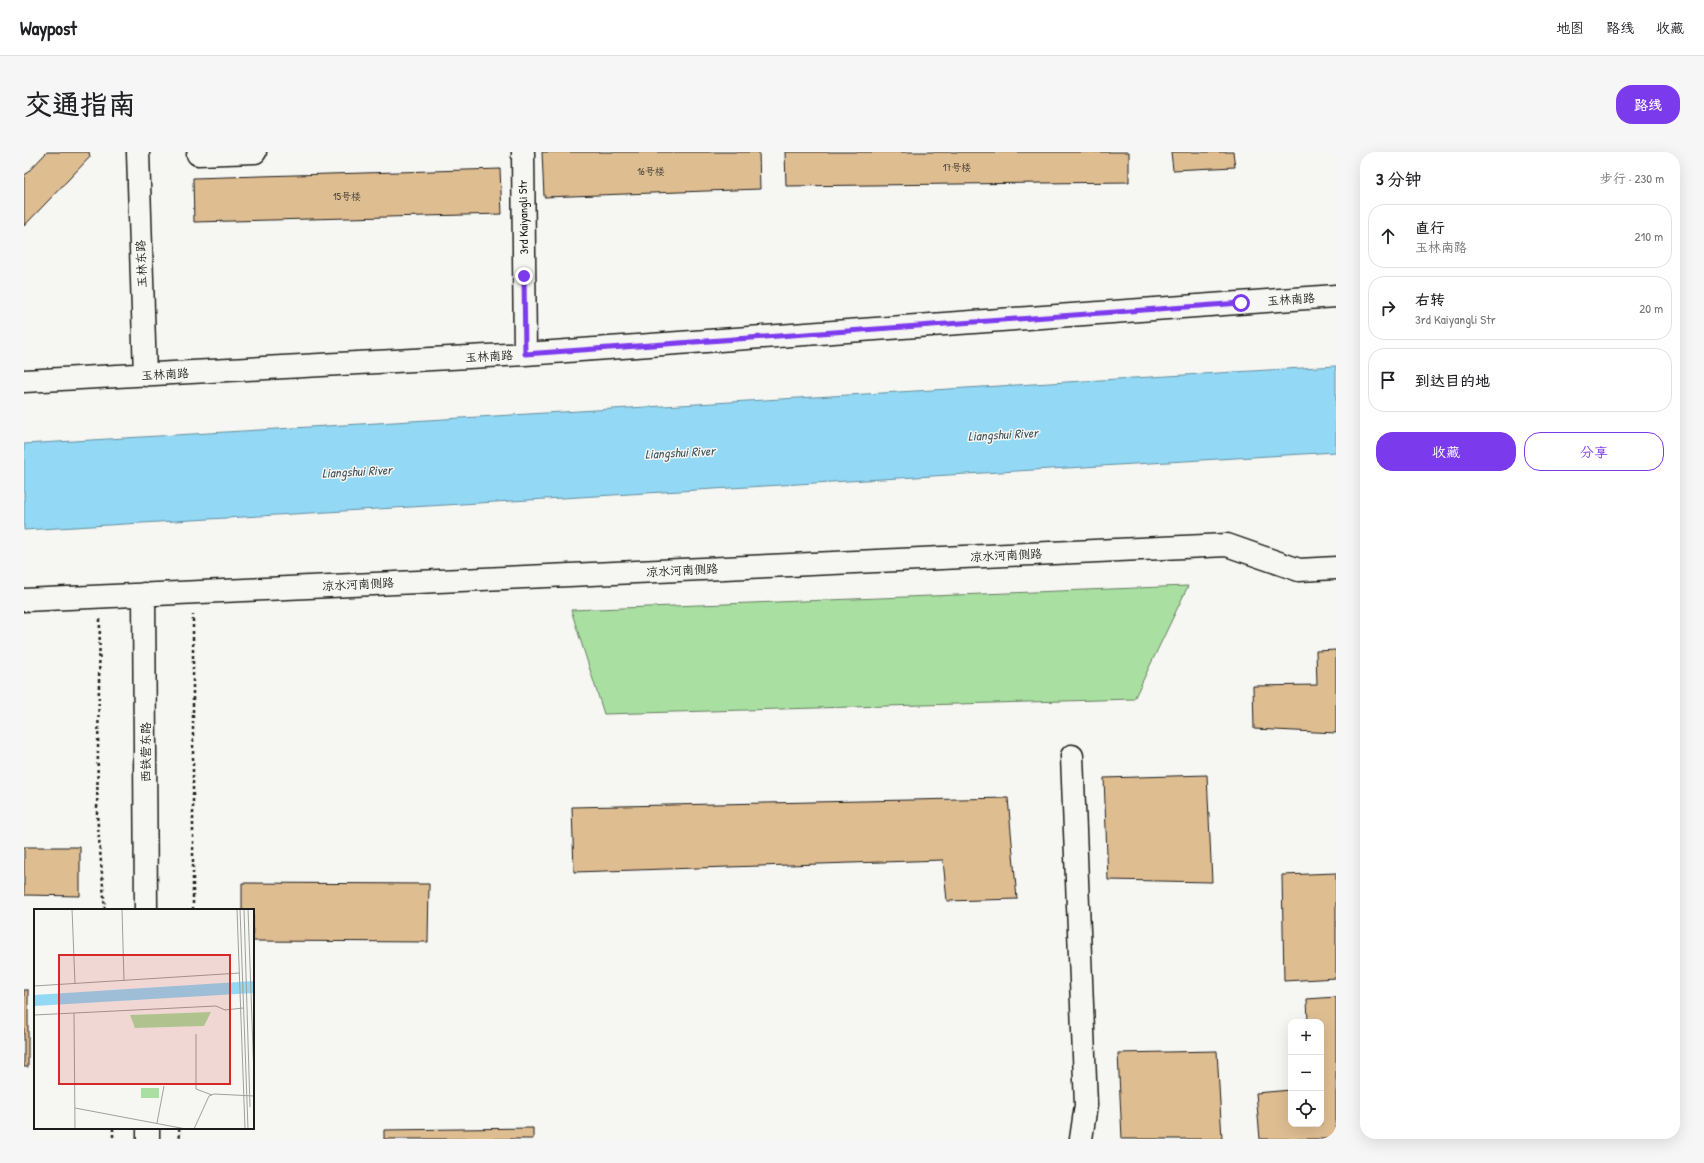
<!DOCTYPE html>
<html lang="zh">
<meta charset="utf-8">
<style>
:root{--surface:#fff;--page:#f6f6f6;--text:#202124;--muted:#757577;--line:#e0e0e0;--accent:#7c3aed}
body{margin:0;font-family:"Patrick Hand","LXGW WenKai TC",sans-serif;background:var(--page);color:var(--text)}
.controls{position:absolute;right:12px;bottom:12px;display:grid;overflow:hidden;border-radius:8px;box-shadow:0 4px 16px #0002}
.controls button{width:36px;height:36px;display:grid;place-items:center;padding:0;border:0;border-bottom:1px solid var(--line);background:var(--surface);color:var(--text);font:20px sans-serif}
.stop{position:absolute;width:12px;height:12px;margin:-9px;border:3px solid #7c3aed;border-radius:50%;background:#fff}
.stop.end{background:#7c3aed;border-color:#fff;box-shadow:0 1px 4px #0008}
.list{margin:0;padding:0;list-style:none}
h2{display:flex;justify-content:space-between;align-items:center;height:52px;margin:0;padding:0 16px;font-size:17px}
h2 small{font-size:13px;font-weight:400;color:var(--muted)}
.list li{display:grid;grid-template-columns:26px 1fr auto;gap:12px;align-items:center;box-sizing:border-box;height:64px;margin:0 8px 8px;padding:0 8px;border:1px solid var(--line);border-radius:16px}
.list b{display:block;font-size:15px;white-space:nowrap}
.list p{margin:0;font-size:13px;white-space:nowrap;color:var(--muted)}
.list em{font-size:13px;font-style:normal;color:var(--muted)}
.actions{display:flex;gap:8px;padding:12px 16px}
.actions a{flex:1;padding:9px 0;border:1px solid var(--accent);border-radius:16px;text-align:center;font-size:14px;color:var(--accent)}
.actions .main{background:var(--accent);color:#fff}
.icon{flex:none;width:22px;height:22px;fill:none;stroke:currentColor;stroke-width:2;stroke-linecap:round;stroke-linejoin:round}
.map{position:relative;flex:none;width:1312px;height:987px;overflow:hidden;border-radius:16px}
header{display:flex;align-items:center;gap:24px;box-sizing:border-box;height:56px;padding:0 20px;background:var(--surface);border-bottom:1px solid var(--line)}
header strong{font-size:19px}
nav{display:flex;gap:22px;margin-inline-start:auto;font-size:14px}
.intro{display:flex;align-items:center;justify-content:space-between;box-sizing:border-box;height:96px;padding:0 24px}
h1{margin:0;font-size:28px}
.button{padding:10px 18px;border-radius:16px;background:var(--accent);color:#fff;font-size:14px;font-weight:700}
main{display:flex;gap:24px;padding:0 24px}
aside{flex:1;background:var(--surface);border-radius:16px;box-shadow:0 4px 16px #0002}
.map>svg:first-child{display:block}
.green{fill:#aadfa2;stroke:#637e5f}
.water{fill:#93d9f5;stroke:#638d9e}
.building{fill:#debd91;stroke:#1c1c1c}
.lines{fill:none;stroke-linecap:round;stroke-linejoin:round}
.minor-casing{stroke:#1c1c1c;stroke-width:25}
.path{stroke:#1c1c1c;stroke-width:2.5;stroke-dasharray:3 3;stroke-linecap:butt}
.minor{stroke:#f6f6f2;stroke-width:22}
.route{stroke:#7c3aed;stroke-width:5}
.labels{text-anchor:middle;dominant-baseline:central;stroke-width:3;stroke-linejoin:round;paint-order:stroke}
.number-label{font-size:10px;fill:#4c4439}
.street-label{font-size:12px;fill:#1c1c1c;stroke:#f6f6f2}
.water-label{font-size:13px;font-style:italic;fill:#40555d;stroke:#f6f6f2}
.inset-road{fill:none;stroke:#9f9f9c;stroke-width:1}
.view{fill:#d62828;fill-opacity:0.15;stroke:#d62828;stroke-width:2}
.inset-edge{fill:none;stroke:#1c1c1c;stroke-width:2}
</style>
<header>
<strong>Waypost</strong>
<nav><a>地图</a><a>路线</a><a>收藏</a></nav>
</header>
<div class="intro"><h1>交通指南</h1><a class="button">路线</a></div>
<main>
<div class="map">
<svg width="1312" height="987" viewBox="0 0 1312 987">
<rect width="100%" height="100%" fill="#f6f6f2"/>
<filter id="ink" filterUnits="userSpaceOnUse"><feTurbulence type="fractalNoise" baseFrequency=".025" numOctaves="2"/><feDisplacementMap in="SourceGraphic" scale="8" xChannelSelector="R" yChannelSelector="G"/><feConvolveMatrix kernelMatrix="1 2 1 2 8 2 1 2 1" color-interpolation-filters="sRGB"/></filter>
<g filter="url(#ink)">
<!-- green -->
<path class="green" d="M1164 434 1110 547 580 562 547 458Z"/>
<!-- water -->
<path class="water" d="M1312 214V300L0 378V292Z"/>
<!-- building -->
<path class="building" d="M23 0H65L66 5 0 74V24Z
M518 0H735L736 37 520 45Z
M761 0H1105V30L762 34Z
M1147 0H1209L1211 15 1149 18Z
M476 17 478 62 170 70 169 26Z
M1312 498V581L1230 577 1229 534 1293 533 1292 499Z
M1183 623 1188 730 1084 728 1080 626Z
M984 646 993 747 923 749 919 708 550 720 548 655Z
M0 695H56V744L0 743Z
M1312 721V826L1260 829 1258 723Z
M218 731 405 732 404 790 229 789V758H218Z
M0 838H4V915H0Z
M1312 845V987H1236L1232 941 1267 938V972H1297V870H1284L1283 847Z
M1193 899 1198 987H1098L1094 901Z
M509 976V987H360V978Z"/>
<g class="lines">
<!-- minor casing -->
<g class="minor-casing">
<path id="minor" d="M114 0 121 223
M499 0 501 202
M174 2 231 0
M0 229 501 202 1312 144
M120 442 122 758
M0 448 1203 393 1275 418 1312 416
M1048 604 1062 953 1057 987
M124 976V987"/>
</g>
<!-- path -->
<path class="path" d="M76 467 73 662 81 758
M169 758V463
M89 976V987
M155 976 156 987"/>
<!-- minor -->
<use href="#minor" class="minor"/>
</g>
</g>
<g class="lines" filter="url(#ink)">
<!-- route -->
<path class="route" d="M500 124 501 202 1217 151"/>
</g>
<g class="labels">
<!-- number labels -->
<g class="number-label">
<text x="933" y="15">17号楼</text>
<text x="627" y="19">16号楼</text>
<text x="323" y="44">15号楼</text>
</g>
<!-- street labels -->
<g class="street-label">
<text transform="translate(499 65) rotate(-91)">3rd Kaiyangli Str</text>
<text transform="translate(117 112) rotate(-92)">玉林东路</text>
<text transform="translate(1267 147) rotate(-4)">玉林南路</text>
<text transform="translate(465 204) rotate(-3)">玉林南路</text>
<text transform="translate(141 222) rotate(-3)">玉林南路</text>
<text transform="translate(982 403) rotate(-3)">凉水河南侧路</text>
<text transform="translate(658 418) rotate(-3)">凉水河南侧路</text>
<text transform="translate(334 432) rotate(-3)">凉水河南侧路</text>
<text transform="translate(121 600) rotate(-90)">西铁营东路</text>
</g>
<!-- water labels -->
<g class="water-label">
<text transform="translate(979 282) rotate(-3)">Liangshui River</text>
<text transform="translate(656 300) rotate(-3)">Liangshui River</text>
<text transform="translate(333 319) rotate(-3)">Liangshui River</text>
</g>
</g>
<!-- overview -->
<g transform="translate(10 757)">
<rect width="220" height="220" fill="#f6f6f2"/>
<path d="M177 103 170 117 101 119 96 106ZM107 179H125V189H107Z" fill="#aadfa2"/>
<path d="M220 72V84L0 97V86Z" fill="#93d9f5"/>
<path class="inset-road" d="M38 0 41 75M88 0 90 72M203 0 211 220M206 0 214 220M210 0 216 198M214 0 220 168M0 77 206 64M40 104 41 220M0 106 182 97 191 101 209 99M162 125V180L178 186M41 199 152 220M123 214 130 177M160 220 175 187 180 185 220 187"/>
<path class="view" d="M25 46H196V175H25Z"/>
<rect width="220" height="220" class="inset-edge"/>
</g>
</svg>
<div class="controls">
<button>+</button>
<button>−</button>
<button><svg class="icon" aria-label="locate" viewBox="0 0 24 24"><circle cx="12" cy="12" r="6"/><path d="M12 2v4M12 18v4M2 12h4M18 12h4"/></svg></button>
</div>
<div class="stop" style="left:1217px;top:151px"></div>
<div class="stop end" style="left:500px;top:124px"></div>
</div>
<aside>
<h2>3 分钟<small>步行 · 230 m</small></h2>
<ul class="list">
<li><svg class="icon" aria-label="ahead" viewBox="0 0 24 24"><path d="M12 20V5M6 11l6-6 6 6"/></svg><div><b>直行</b><p>玉林南路</p></div><em>210 m</em></li>
<li><svg class="icon" aria-label="right" viewBox="0 0 24 24"><path d="M7 20v-9h11M14 6l5 5-5 5"/></svg><div><b>右转</b><p>3rd Kaiyangli Str</p></div><em>20 m</em></li>
<li><svg class="icon" aria-label="arrive" viewBox="0 0 24 24"><path d="M6 21V4h12l-3 4 3 4H6"/></svg><div><b>到达目的地</b></div></li>
</ul>
<div class="actions"><a class="main">收藏</a><a>分享</a></div>
</aside>
</main>
